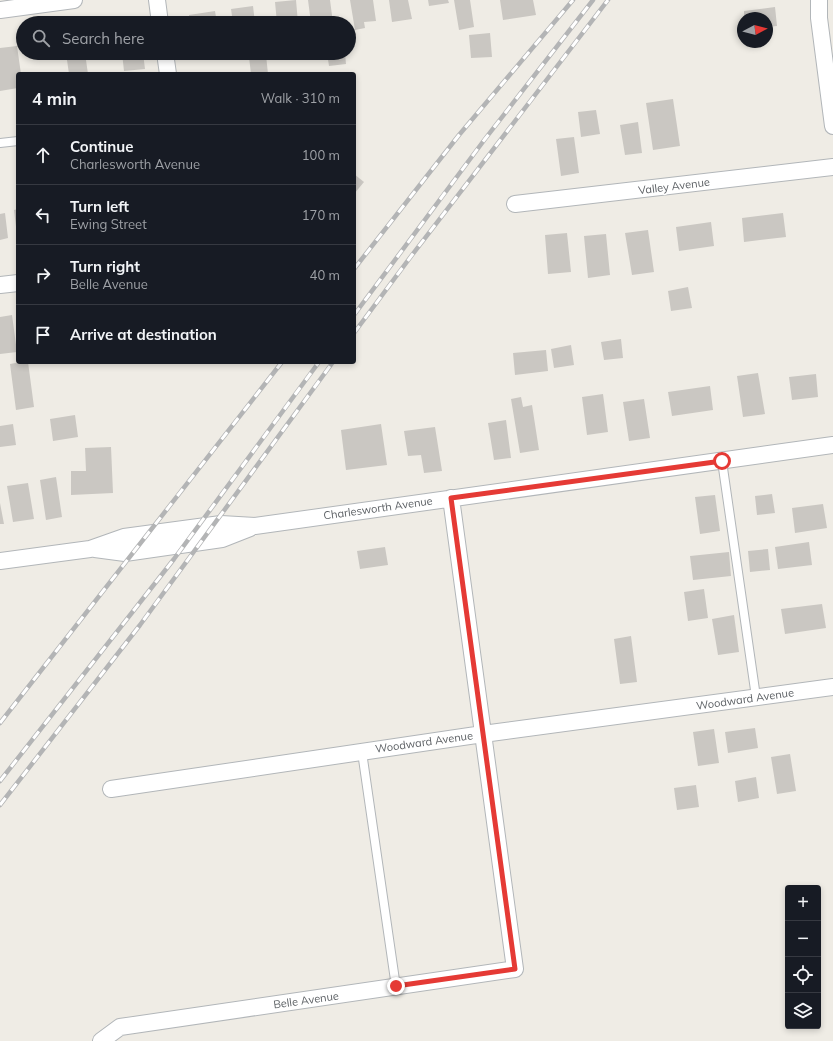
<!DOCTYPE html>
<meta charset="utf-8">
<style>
:root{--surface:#171b24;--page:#242831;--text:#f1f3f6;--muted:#9ea1a6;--line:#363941}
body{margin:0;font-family:Mulish,sans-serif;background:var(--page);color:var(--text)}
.controls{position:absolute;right:12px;bottom:12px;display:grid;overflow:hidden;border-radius:4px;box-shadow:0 2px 6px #0003}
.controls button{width:36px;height:36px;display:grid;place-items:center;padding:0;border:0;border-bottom:1px solid var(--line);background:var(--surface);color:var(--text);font:20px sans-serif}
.compass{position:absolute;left:737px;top:12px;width:36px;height:36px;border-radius:50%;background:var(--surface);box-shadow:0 2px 6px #0003;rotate:83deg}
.stop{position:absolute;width:12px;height:12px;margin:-9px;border:3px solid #e53a35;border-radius:50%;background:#fff}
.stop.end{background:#e53a35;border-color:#fff;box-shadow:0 1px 4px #0008}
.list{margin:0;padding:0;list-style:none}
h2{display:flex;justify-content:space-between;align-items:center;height:52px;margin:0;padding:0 16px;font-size:17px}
h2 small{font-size:13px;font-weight:400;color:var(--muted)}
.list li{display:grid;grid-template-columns:26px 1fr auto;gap:12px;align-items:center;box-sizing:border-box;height:60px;padding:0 16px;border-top:1px solid var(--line)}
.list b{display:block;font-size:15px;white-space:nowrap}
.list p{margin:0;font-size:13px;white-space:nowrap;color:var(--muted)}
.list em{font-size:13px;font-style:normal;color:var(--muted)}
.icon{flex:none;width:22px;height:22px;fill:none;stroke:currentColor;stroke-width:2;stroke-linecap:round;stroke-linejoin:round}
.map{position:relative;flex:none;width:833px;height:1041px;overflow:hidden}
.search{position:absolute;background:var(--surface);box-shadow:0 2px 6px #0003;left:16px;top:16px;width:340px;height:44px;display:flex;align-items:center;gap:10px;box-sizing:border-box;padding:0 14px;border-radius:22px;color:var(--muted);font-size:15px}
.panel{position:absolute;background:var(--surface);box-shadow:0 2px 6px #0003;left:16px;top:72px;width:340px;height:292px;border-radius:4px}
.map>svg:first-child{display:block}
.building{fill:#cac7c2}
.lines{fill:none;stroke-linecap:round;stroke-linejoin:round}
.lane-casing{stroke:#b2b6b9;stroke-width:10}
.street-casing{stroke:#b2b6b9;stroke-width:18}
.lane{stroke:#fff;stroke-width:8}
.street{stroke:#fff;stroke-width:16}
.rail-casing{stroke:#b3b4b5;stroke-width:4.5}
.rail{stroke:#fff;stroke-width:3;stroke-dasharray:9;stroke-linecap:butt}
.route{stroke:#e53a35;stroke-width:5}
.labels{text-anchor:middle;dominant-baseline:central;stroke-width:3;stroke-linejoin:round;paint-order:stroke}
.street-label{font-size:11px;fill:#5d6165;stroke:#fff}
</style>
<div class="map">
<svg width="833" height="1041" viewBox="0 0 833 1041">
<rect width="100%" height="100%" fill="#efece5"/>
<!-- building -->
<path class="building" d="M296 0 298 23H277L275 2Z
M308 0H330L333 23H311Z
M350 0H373L376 21 364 22 365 28 355 30Z
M389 0H408L412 19 392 22Z
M428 0H448L449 3 429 6Z
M454 0H470L474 27 459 30Z
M500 0H533L536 15 503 20Z
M253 6 255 23H233L231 9Z
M775 7 777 26 767 27V18H744V11Z
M215 11 217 23H190L189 15Z
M490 33 492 57 471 58 469 35Z
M17 46 21 74H18V88L0 91V48Z
M66 53H85L88 74H69Z
M122 53H143L145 69 124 71Z
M327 53H345L346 64 329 66Z
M266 55 268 74H251L249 57Z
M673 99 680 146 653 150 646 103Z
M596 110 600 134 581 137 578 112Z
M638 122 642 153 625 155 620 125Z
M574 137 579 173 561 176 556 139Z
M354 174 364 182 354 194Z
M18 209V235H17L14 210Z
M5 213 8 238 0 240V214Z
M783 213 786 237 744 242 742 218Z
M711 222 714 246 679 251 676 227Z
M648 230 654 272 632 275 625 233Z
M567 233 571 272 548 274 545 235Z
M606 234 610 275 588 278 584 236Z
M688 287 692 308 671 311 668 291Z
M12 315 17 352 0 354V317Z
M621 339 623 358 604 360 601 342Z
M571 345 574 365 554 368 551 349Z
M546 350 548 371 515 375 513 353Z
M21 362H28L34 407 16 410 10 364Z
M758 373 765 414 743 417 737 376Z
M816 374 818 397 792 400 789 377Z
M710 386 713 410 672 416 668 392Z
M603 394 608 432 587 435 582 397Z
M521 397 523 407 532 405 539 450 520 453 511 399Z
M644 399 650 438 629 441 623 402Z
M75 415 78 437 53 441 50 419Z
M506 420 511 458 494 460 488 423Z
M13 424 16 445 0 447V426Z
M381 424 387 465 346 470 341 430Z
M435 427 442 471 424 473 421 455 408 456 404 431Z
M111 447 113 493 71 495V471H86L85 448Z
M56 477 62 517 46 520 40 480Z
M28 483 34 519 13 522 7 486Z
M772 494 775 513 757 515 755 496Z
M715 495 720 531 700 534 695 497Z
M0 503 4 524H0Z
M823 504 827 528 795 533 792 508Z
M809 542 812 565 778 569 775 547Z
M385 547 388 565 360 569 357 551Z
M768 549 770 570 750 572 748 551Z
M729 552 731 576 693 580 690 556Z
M704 589 708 618 688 621 684 592Z
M822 604 826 628 785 634 781 609Z
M734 615 739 652 718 655 712 619Z
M631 636 637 682 620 684 614 639Z
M755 728 758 748 728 753 725 732Z
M714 729 719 763 698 766 693 732Z
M790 754 796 791 777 794 771 757Z
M756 777 759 798 738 802 735 781Z
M696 785 699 807 677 810 674 788Z"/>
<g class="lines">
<!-- lane casing -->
<g class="lane-casing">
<path id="lane" d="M0 143 18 141
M722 461 756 697
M362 752 396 987"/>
</g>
<!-- street casing -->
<g class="street-casing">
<path id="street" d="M157 0 160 23
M819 0V18L833 126
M0 10 74 0
M165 53 168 74
M515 204 833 167
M0 285 18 283
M95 549 125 553 222 539 250 528
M0 561 90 549 124 537 221 524 255 526 833 445
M111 789 483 734 833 687
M101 1041 120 1027 515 969 451 498"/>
</g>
<!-- lane -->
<use href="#lane" class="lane"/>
<!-- street -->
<use href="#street" class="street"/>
<!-- rail casing -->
<g class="rail-casing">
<path id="rail" d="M354 269 459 135 573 0
M354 315 485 139 593 0
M354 333 412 255 608 0
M0 723 282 362
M0 781 174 559 319 362
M0 805 140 625 333 362"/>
</g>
<!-- rail -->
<use href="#rail" class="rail"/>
</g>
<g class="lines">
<!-- route -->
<path class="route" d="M396 986 515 969 451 498 722 461"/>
</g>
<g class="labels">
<!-- street labels -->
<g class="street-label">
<text transform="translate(674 186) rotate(-7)">Valley Avenue</text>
<text transform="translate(378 508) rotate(-8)">Charlesworth Avenue</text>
<text transform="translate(745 699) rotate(-8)">Woodward Avenue</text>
<text transform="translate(424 742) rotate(-8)">Woodward Avenue</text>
<text transform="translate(306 1000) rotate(-8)">Belle Avenue</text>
</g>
</g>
</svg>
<div class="controls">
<button>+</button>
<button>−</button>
<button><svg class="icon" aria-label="locate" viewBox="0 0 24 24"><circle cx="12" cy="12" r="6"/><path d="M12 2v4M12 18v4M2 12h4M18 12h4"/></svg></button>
<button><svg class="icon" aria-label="layers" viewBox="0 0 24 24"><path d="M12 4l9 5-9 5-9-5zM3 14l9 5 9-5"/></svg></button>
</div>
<svg class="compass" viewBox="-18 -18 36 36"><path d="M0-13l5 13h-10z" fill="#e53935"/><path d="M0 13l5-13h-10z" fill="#9ea1a6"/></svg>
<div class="stop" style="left:722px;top:461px"></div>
<div class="stop end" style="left:396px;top:986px"></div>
<div class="search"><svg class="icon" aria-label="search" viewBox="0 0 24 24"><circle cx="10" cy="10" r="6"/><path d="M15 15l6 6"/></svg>Search here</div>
<section class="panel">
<h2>4 min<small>Walk · 310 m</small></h2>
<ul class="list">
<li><svg class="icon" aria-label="ahead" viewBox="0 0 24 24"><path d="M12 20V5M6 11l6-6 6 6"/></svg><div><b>Continue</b><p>Charlesworth Avenue</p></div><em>100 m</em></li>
<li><svg class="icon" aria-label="left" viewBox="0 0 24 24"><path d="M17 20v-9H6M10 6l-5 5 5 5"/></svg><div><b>Turn left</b><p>Ewing Street</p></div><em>170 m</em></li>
<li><svg class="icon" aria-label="right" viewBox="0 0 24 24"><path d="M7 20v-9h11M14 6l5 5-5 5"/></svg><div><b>Turn right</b><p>Belle Avenue</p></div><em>40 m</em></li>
<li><svg class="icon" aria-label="arrive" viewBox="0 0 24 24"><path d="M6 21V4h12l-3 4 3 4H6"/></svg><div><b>Arrive at destination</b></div></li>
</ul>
</section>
</div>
